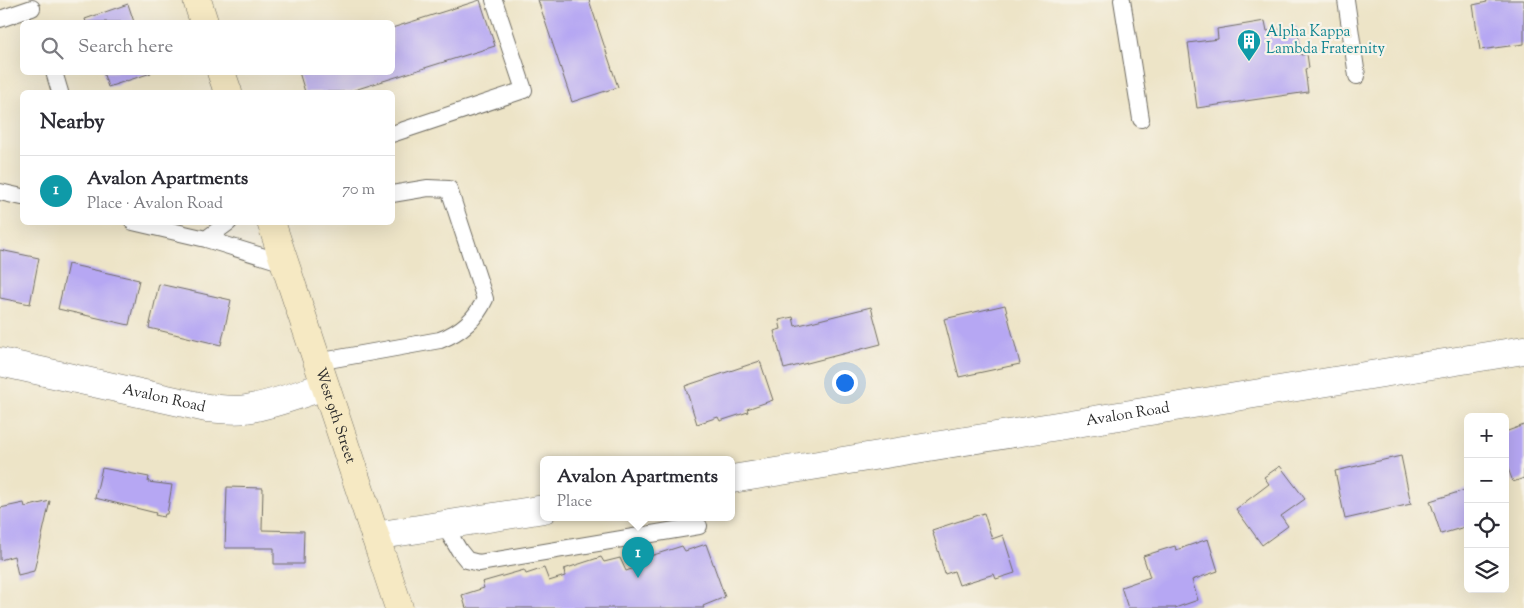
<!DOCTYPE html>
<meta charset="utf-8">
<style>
:root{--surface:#fff;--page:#f7f7f7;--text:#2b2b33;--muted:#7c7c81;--line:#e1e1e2;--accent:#d1495b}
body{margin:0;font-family:"Sorts Mill Goudy",serif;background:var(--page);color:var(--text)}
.controls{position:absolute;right:15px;bottom:15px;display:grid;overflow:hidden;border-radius:8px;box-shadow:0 5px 20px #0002}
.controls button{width:45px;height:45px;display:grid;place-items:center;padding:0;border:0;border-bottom:1px solid var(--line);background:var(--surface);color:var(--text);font:25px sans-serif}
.you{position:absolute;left:844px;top:382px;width:18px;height:18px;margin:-12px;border:4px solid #fff;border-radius:50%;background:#1a73e8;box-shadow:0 0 0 8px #1a73e833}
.badge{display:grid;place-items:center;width:32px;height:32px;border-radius:50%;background:var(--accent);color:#fff;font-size:16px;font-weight:700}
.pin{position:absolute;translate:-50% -41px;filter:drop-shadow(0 1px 2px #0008)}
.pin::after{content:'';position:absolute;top:26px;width:18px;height:15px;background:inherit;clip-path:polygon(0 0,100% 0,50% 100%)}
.popup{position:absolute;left:540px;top:456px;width:195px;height:65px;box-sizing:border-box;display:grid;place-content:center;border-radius:8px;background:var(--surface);filter:drop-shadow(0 1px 4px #0005);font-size:16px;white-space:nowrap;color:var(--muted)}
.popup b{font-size:19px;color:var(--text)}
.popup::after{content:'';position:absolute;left:50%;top:100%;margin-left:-10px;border:10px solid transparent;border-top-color:var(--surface)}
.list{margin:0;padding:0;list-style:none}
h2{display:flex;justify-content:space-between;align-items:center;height:65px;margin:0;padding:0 20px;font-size:21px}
h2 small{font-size:16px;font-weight:400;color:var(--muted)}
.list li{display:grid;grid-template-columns:32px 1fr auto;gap:15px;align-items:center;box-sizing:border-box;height:70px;padding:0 20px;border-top:1px solid var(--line)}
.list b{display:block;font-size:19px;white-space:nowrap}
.list p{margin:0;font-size:16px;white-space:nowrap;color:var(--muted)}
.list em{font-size:16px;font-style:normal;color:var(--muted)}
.icon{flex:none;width:28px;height:28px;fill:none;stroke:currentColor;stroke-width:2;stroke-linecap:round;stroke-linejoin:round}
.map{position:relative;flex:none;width:1524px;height:608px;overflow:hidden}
.search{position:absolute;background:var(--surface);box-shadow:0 5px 20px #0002;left:20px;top:20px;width:375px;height:55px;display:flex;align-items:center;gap:12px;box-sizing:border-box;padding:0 18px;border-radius:8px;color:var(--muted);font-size:19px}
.panel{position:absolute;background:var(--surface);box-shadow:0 5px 20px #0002;left:20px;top:90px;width:375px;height:135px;border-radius:8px}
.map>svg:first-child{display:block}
.building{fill:#b6a7f3}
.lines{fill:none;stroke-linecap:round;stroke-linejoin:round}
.service-casing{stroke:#6f6c62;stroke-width:18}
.minor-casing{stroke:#6f6c62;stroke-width:29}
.secondary-casing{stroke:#6f6c62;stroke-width:29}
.service{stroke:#fff;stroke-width:16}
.minor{stroke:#fff;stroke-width:28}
.secondary{stroke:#f6e9c3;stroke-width:28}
.labels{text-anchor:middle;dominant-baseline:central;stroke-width:4.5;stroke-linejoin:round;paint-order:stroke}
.culture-label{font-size:15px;fill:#0d838f;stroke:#f7f3e8;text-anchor:start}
.street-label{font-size:15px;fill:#2b2b2b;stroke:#f7f3e8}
</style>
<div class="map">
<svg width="1524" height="608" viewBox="0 0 1524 608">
<rect width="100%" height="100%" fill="#f7f3e8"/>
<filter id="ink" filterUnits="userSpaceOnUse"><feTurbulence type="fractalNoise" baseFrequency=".02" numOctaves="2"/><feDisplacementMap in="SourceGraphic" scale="10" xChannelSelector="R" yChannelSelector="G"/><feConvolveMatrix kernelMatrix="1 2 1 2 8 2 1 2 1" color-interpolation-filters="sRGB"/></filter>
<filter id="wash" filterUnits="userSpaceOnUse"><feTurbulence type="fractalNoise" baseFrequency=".0096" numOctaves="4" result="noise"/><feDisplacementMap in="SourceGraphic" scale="20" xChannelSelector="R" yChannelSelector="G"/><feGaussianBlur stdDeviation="1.12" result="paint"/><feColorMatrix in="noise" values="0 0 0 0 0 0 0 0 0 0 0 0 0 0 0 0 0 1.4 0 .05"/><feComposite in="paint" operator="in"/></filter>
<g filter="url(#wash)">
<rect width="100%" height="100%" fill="#ede4c7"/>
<g id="blocks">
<!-- building -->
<path class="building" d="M480 0 495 46 348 92H305L299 72H392V28Z
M538 0H589L618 87 572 102Z
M1486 0H1524V44L1480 50 1473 5 1487 2Z
M128 4 134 22H86L85 19Z
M1265 21 1267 31 1297 27 1301 55 1307 54 1309 68 1305 69 1308 92 1197 108 1188 43 1218 39 1217 29Z
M103 72H151V73L108 87Z
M0 250 39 258 30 304 0 298Z
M68 264 139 280 129 325 58 309Z
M159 284 231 300 221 345 149 328Z
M1005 305 1020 364 959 377 944 319Z
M871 307 881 344 784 369 774 331 781 329 779 320 793 317 795 326Z
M760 361 773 400 747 409 748 412 720 421 718 417 697 424 685 386Z
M1524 425V478L1513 482 1505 460V432Z
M1401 456 1411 504 1345 519 1335 471Z
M1280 466 1305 499 1281 516 1288 526 1262 545 1236 509 1269 484 1264 477Z
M102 468 149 477 148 482 172 485 167 514H165L164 517 155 515 156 513 95 498Z
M227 487 263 488 262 530 304 531 303 564H274V548H225Z
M1468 489V526L1441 534 1430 501Z
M50 501 34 571 18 575 14 556 0 560V508L24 503 25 507Z
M984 513 992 539 1003 535 1015 573 996 579 994 574 959 585 954 571 945 574 932 530Z
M1208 539 1218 571 1192 580 1198 600 1175 608H1128L1121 587 1150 577 1143 556 1175 546 1176 550Z
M706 544 725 597 703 606 704 608H466L462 595 484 588 482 582 524 570 526 574 544 568 549 581 565 576 564 569 601 557 604 562 620 558 626 571 643 565 641 559 682 546 685 551Z"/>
</g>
</g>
<g filter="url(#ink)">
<use href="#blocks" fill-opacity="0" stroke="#6f6c62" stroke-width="1"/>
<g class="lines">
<!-- service casing -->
<g class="service-casing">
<path id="service" d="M1122 0 1141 119
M1346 0 1357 76
M0 19 32 8
M54 72 60 92
M392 134 524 90 494 0
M0 192 22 197
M133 222 206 239 284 263
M206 239 229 222
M317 362 440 340C461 332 476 319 485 299L449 189 428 188 392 194
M444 525 459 550 467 560 479 563 699 526"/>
</g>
<!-- minor casing -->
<g class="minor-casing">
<g id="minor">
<path id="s1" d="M0 362 207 408C221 409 233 411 246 409 273 405 300 394 325 386"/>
<path id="s2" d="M732 479 1524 350"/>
<path d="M375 536 544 509"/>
</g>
</g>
<!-- secondary casing -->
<g class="secondary-casing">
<g id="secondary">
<path d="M197 0 204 22"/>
<path d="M221 72 228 92"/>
<path id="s3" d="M271 222 399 608"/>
</g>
</g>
<!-- service -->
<use href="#service" class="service"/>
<!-- minor -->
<use href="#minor" class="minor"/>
<!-- secondary -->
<use href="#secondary" class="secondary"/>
</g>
</g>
<!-- icons -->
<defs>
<g id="building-pin" transform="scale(1.25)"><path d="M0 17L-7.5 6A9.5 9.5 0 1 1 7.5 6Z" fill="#0f9aa8" stroke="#f7f3e8"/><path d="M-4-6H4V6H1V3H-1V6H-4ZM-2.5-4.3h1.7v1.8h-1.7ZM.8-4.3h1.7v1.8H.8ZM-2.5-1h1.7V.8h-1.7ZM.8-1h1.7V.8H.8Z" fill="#fff"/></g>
</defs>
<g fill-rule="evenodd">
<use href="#building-pin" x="1249" y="41"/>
</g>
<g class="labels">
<!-- culture labels -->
<g class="culture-label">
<text x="1266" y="32">Alpha Kappa<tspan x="1266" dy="17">Lambda Fraternity</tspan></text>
</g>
<!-- street labels -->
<g class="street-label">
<text stroke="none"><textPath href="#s1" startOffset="168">Avalon Road</textPath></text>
<text stroke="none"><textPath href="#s2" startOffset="401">Avalon Road</textPath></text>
<text stroke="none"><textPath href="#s3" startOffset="204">West 9th Street</textPath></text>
</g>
</g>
</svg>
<div class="controls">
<button>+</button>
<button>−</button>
<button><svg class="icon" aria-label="locate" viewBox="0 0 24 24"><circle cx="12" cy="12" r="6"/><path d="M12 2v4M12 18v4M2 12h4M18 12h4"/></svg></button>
<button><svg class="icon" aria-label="layers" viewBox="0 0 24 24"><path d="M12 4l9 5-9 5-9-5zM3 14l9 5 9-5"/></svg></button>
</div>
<div class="you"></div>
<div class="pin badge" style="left:638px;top:578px;background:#0f9aa8">1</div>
<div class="popup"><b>Avalon Apartments</b>Place</div>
<div class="search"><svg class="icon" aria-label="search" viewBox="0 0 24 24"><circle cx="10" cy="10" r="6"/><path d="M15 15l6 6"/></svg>Search here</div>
<section class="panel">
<h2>Nearby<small></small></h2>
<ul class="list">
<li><span class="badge" style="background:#0f9aa8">1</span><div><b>Avalon Apartments</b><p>Place · Avalon Road</p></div><em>70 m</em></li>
</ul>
</section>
</div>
